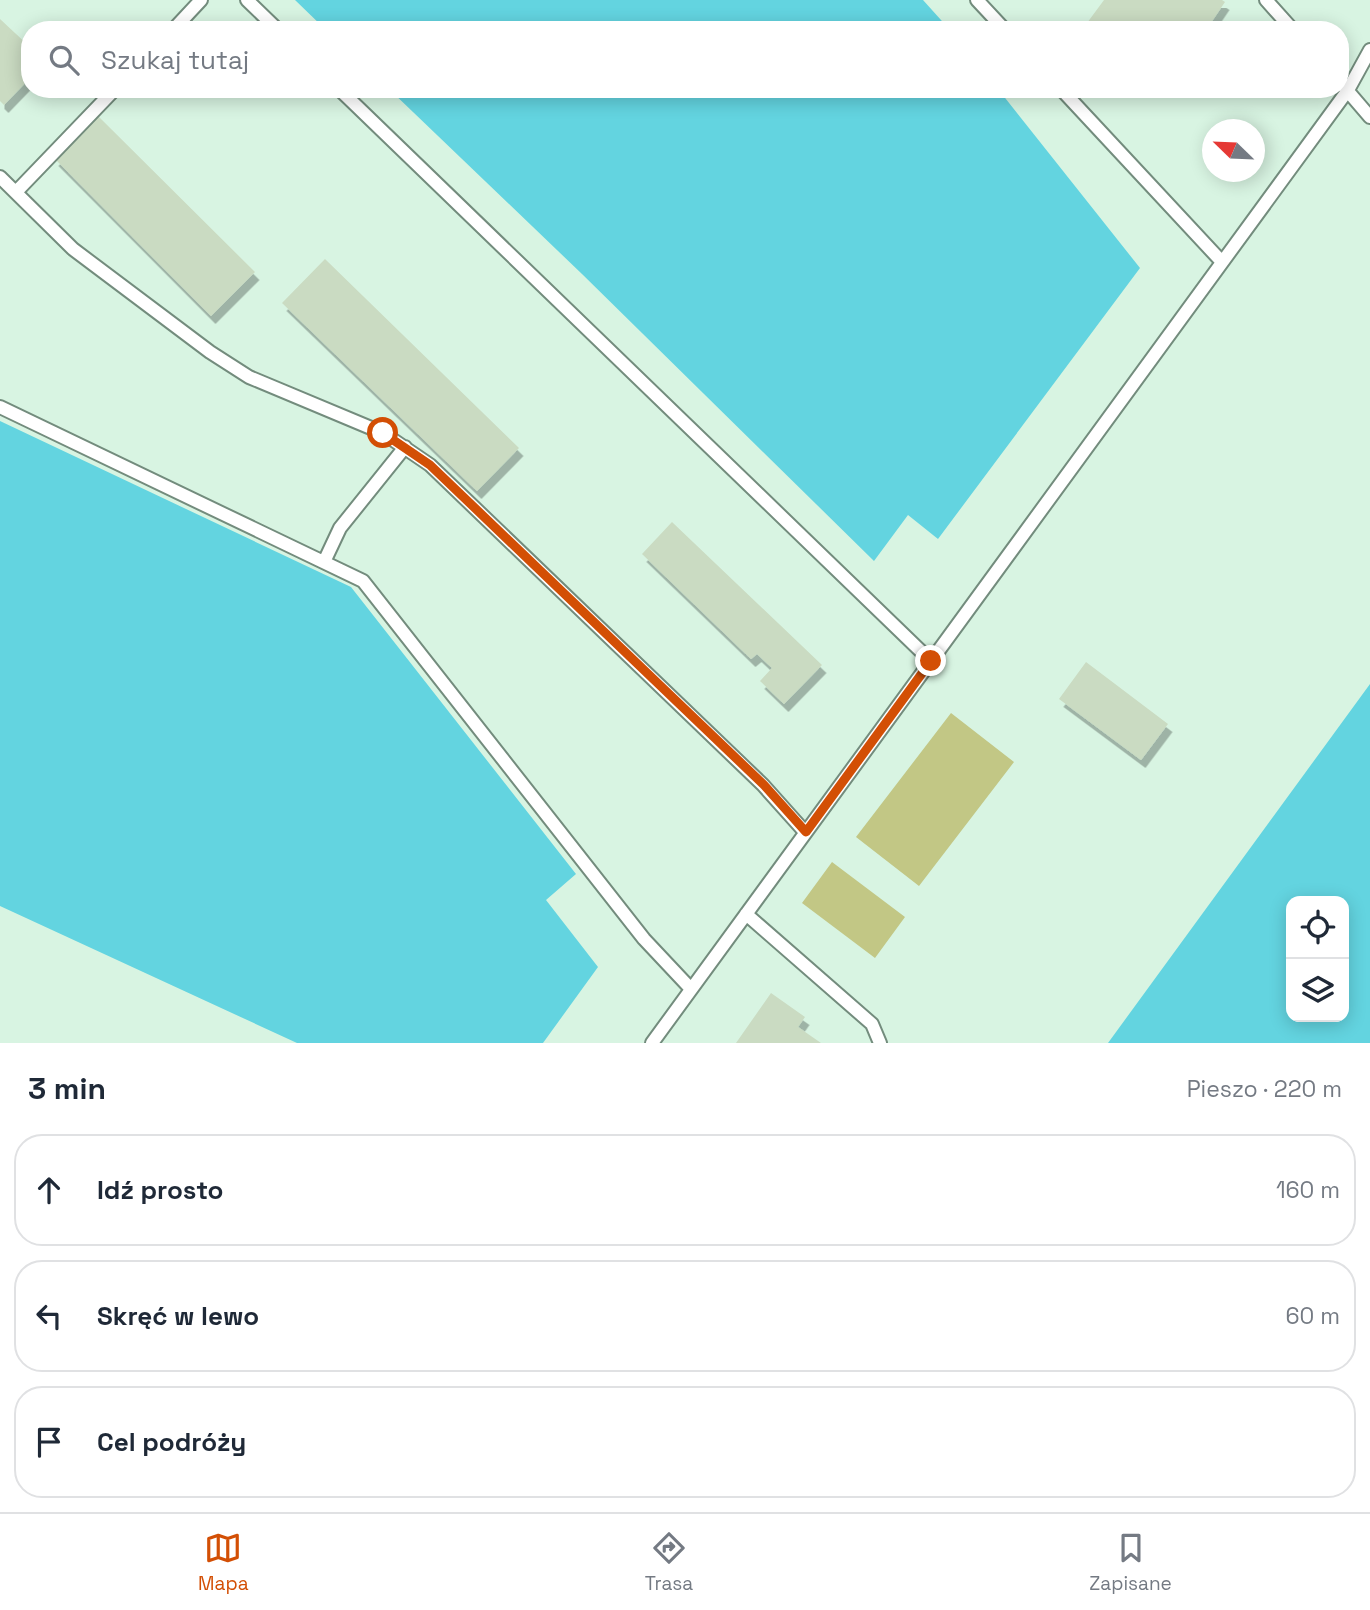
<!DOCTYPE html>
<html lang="pl">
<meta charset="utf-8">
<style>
:root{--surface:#fff;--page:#f6f6f7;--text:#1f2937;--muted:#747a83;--line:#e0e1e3;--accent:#d34f05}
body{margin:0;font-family:"Space Grotesk",sans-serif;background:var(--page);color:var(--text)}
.controls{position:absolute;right:21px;bottom:21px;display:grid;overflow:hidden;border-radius:14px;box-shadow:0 4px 18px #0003}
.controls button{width:63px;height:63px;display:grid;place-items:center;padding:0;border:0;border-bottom:2px solid var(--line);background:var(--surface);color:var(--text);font:35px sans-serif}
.compass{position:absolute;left:1202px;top:119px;width:63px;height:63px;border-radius:50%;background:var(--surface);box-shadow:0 4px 18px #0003;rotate:293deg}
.stop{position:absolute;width:21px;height:21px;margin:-16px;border:5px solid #d34f05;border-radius:50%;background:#fff}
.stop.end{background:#d34f05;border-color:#fff;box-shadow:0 2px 7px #0008}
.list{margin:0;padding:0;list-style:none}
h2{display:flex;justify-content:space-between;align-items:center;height:91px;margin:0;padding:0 28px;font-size:30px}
h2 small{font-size:23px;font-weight:400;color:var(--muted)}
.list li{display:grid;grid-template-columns:46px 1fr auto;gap:21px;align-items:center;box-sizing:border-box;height:112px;margin:0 14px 14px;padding:0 14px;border:2px solid var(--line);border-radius:28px}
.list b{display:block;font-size:26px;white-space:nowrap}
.list em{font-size:23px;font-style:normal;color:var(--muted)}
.icon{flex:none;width:38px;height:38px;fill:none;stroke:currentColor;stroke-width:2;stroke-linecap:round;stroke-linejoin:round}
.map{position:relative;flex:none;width:1370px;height:1043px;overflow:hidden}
.search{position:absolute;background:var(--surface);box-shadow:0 4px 18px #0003;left:21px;right:21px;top:21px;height:77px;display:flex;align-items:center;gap:18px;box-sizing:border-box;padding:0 24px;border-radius:28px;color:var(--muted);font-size:26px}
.sheet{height:469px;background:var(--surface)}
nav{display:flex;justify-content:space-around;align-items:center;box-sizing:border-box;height:98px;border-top:2px solid var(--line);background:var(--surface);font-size:19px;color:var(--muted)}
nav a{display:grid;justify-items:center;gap:4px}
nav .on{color:var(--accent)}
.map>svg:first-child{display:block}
.green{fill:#c2c785}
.water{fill:#63d4e0;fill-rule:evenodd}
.building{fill:#cadbc2;filter:url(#shadow)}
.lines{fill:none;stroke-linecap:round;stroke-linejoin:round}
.lane-casing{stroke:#738c7d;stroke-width:16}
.lane{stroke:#fff;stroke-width:12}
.route{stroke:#d34f05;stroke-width:9}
</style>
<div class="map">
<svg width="1370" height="1043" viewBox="0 0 1370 1043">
<defs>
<filter id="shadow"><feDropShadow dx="4.5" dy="8" stdDeviation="0" flood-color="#0004"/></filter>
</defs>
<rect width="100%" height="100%" fill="#d8f4e2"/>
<!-- green -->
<path class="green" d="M951 713 1014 762 919 886 856 837Z
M832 862 905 917 875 958 802 903Z"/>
<!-- water -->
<path class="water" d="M295 0H923L950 30H326Z
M389 89H998L1140 268 938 539 908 515 874 561 582 274Z
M0 421 351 587 576 874 546 900 598 967 543 1043H297L0 906Z
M1370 684V1043H1108ZM1291 901H1344V1017H1291Z"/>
<!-- building -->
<path class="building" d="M1104 0H1222L1225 2 1206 30H1096L1087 23Z
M0 19 30 47V78L4 105 0 101Z
M97 115 255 272 211 316 54 158Z
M325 259 519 448 477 491 282 303Z
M672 522 822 665 784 704 760 681 772 668 757 654 751 659 642 554Z
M1086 662 1168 724 1141 760 1059 699Z
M771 993 805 1017 798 1027 821 1043H736Z"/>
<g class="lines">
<!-- lane casing -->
<g class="lane-casing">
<path id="lane" d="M247 0 278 30
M977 0 1005 30
M1266 0 1293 30
M173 30 201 0
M1340 82 1370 117
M339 89 931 661
M1061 89 1222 262
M0 177 73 249 210 352 249 377 383 433 430 465 763 785 805 832
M16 192 115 89
M0 407 363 581 644 939 691 989
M324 562 340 528 405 447
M746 914 872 1024 880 1043
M652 1043 1348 90 1370 50"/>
</g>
<!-- lane -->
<use href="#lane" class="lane"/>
</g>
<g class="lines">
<!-- route -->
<path class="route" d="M383 433 430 465 764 785 806 832 931 661"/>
</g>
</svg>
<div class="controls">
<button><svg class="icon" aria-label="locate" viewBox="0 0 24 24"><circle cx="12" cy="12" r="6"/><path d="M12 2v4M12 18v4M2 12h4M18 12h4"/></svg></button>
<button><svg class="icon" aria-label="layers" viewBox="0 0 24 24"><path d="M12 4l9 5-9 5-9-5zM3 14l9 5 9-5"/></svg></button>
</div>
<svg class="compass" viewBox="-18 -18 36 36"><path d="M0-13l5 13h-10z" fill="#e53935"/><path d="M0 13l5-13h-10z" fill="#747a83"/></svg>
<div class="stop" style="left:383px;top:433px"></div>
<div class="stop end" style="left:931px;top:661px"></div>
<div class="search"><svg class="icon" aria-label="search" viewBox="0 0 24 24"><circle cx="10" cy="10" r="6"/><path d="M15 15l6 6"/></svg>Szukaj tutaj</div>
</div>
<section class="sheet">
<h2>3 min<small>Pieszo · 220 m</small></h2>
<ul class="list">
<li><svg class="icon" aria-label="ahead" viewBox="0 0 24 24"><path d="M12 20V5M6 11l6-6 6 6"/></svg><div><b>Idź prosto</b></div><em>160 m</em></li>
<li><svg class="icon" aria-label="left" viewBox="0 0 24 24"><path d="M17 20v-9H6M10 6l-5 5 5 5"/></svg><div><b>Skręć w lewo</b></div><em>60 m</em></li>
<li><svg class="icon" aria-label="arrive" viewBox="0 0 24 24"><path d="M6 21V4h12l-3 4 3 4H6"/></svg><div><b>Cel podróży</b></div></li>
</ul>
</section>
<nav>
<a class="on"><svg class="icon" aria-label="map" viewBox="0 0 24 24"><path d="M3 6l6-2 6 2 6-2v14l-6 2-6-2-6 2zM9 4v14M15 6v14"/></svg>Mapa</a>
<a><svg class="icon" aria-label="directions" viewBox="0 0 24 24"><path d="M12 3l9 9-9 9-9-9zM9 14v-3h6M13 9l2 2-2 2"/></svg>Trasa</a>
<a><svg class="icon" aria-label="saved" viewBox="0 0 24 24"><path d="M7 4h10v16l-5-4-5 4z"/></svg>Zapisane</a>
</nav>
